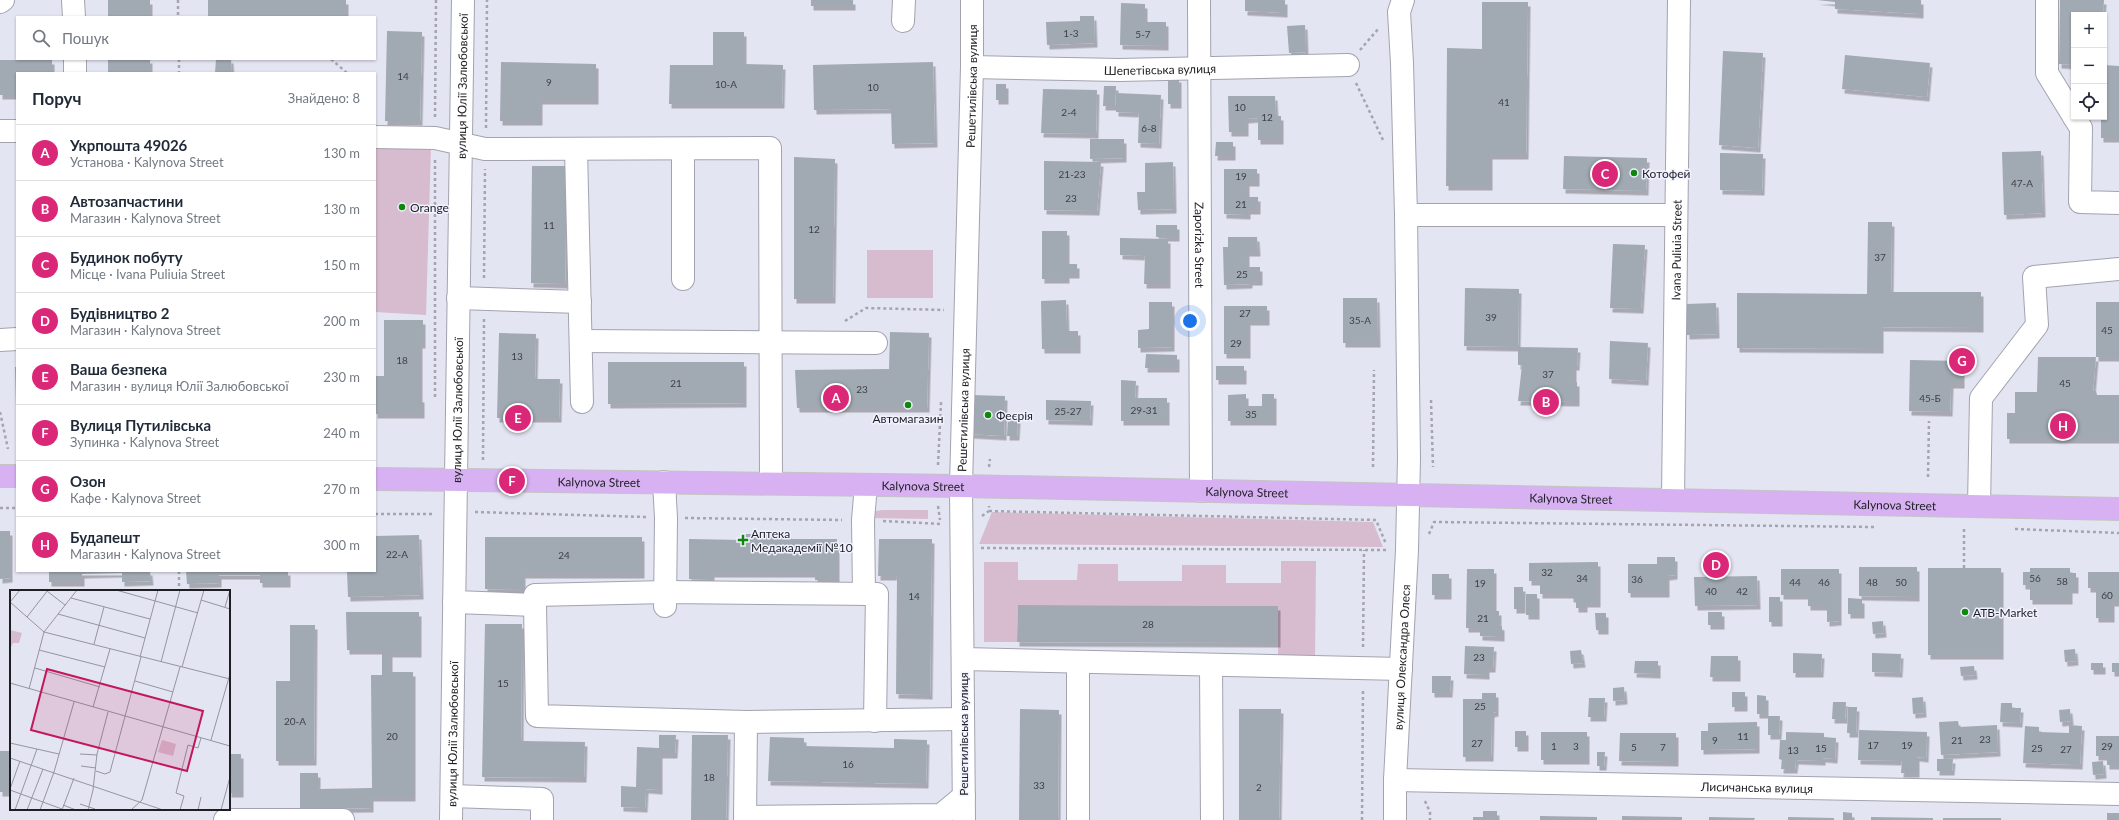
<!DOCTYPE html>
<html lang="uk">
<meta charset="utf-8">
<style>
:root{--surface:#fff;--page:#f2f2f3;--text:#1f2937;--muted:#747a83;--line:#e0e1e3;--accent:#db2777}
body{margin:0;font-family:Lato,sans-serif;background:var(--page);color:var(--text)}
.controls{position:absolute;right:12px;top:12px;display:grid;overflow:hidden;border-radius:0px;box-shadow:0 1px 3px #0004}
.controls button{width:36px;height:36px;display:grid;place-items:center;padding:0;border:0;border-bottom:1px solid var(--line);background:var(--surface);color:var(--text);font:20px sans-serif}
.you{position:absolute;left:1190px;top:321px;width:14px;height:14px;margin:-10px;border:3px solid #fff;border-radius:50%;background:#1a73e8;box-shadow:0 0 0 6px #1a73e833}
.badge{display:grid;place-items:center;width:26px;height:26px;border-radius:50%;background:var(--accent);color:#fff;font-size:13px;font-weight:700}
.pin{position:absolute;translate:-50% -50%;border:2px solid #fff;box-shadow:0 1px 4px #0006}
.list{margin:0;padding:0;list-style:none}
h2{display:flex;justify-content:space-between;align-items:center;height:52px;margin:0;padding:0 16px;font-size:17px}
h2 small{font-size:13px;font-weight:400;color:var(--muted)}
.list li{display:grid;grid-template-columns:26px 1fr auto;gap:12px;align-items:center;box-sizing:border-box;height:56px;padding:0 16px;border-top:1px solid var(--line)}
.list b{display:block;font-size:15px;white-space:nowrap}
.list p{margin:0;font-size:13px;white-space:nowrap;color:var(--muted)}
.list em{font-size:13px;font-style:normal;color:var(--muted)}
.icon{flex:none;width:22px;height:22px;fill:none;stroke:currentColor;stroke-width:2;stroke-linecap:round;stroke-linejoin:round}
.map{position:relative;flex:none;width:2119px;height:820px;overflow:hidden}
.search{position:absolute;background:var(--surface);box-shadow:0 1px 3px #0004;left:16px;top:16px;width:360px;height:44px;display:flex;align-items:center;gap:10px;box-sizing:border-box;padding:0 14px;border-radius:0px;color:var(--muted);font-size:15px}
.panel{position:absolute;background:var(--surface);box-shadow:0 1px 3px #0004;left:16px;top:72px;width:360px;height:500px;border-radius:0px}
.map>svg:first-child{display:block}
.green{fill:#d7bbcf}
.building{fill:#a1a9b3;filter:url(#shadow)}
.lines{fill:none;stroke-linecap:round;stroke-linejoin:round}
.minor-casing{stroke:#a2a3af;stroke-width:24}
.major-casing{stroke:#c4c4c6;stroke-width:24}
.path{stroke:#a4a5af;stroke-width:2.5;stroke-dasharray:3 3;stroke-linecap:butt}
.minor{stroke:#fff;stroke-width:22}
.major{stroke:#d7b1f2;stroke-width:22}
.poi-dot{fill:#0d880a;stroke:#f1f2ff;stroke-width:1.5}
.labels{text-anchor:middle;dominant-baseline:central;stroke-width:3;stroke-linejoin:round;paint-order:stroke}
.number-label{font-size:10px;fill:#3f4147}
.street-label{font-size:12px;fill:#1e1e23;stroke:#f1f2ff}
.poi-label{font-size:12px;fill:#1e1e23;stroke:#f1f2ff;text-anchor:start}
.inset-road{fill:none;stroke:#95959f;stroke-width:1}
.view{fill:#c2185b;fill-opacity:0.15;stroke:#c2185b;stroke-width:2}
.inset-edge{fill:none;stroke:#1e1e23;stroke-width:2}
</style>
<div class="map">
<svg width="2119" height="820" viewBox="0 0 2119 820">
<defs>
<filter id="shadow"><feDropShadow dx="2.5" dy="4.5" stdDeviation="0" flood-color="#0004"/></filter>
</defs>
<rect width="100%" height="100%" fill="#e4e5f2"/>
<!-- green -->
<path class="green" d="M375 146 431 147 426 315 375 312Z
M867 250H933V298H867Z
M882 510H928V519L870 518V512Z
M992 512 1373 522 1383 547 979 544Z
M1281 561H1316L1315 665H1278V606L1018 605 1017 642H984V562H1018V580H1077L1078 564H1118V581H1182V565H1226V583H1281Z"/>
<!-- building -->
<path class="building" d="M108 0H150V17H108Z
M208 0H346V17H208Z
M811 0H853V6H811Z
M1245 0H1285V13L1245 11Z
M1817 0H1921V14L1835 9V2Z
M2060 0H2104L2103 15H2074V65L2059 64Z
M1482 2H1528L1526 155H1490V186H1446L1447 48 1482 49Z
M1121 3 1145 4V22H1166V46L1120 45Z
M1080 16H1094L1095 43 1047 45 1046 22 1080 21Z
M1305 25 1306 52 1289 53 1287 26Z
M387 31 422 32 420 121H385Z
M713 32H744V64L783 65 782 104H669L670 65H713Z
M1723 51 1763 53 1758 148 1719 145Z
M1845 55 1930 63 1927 97 1842 89Z
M108 59H150V73H108Z
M216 59H231L232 73H215Z
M0 60H52V73H17V95H0Z
M501 62 596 64V100H540V121H500Z
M933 62 935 143 892 144 891 109 814 110 813 65Z
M2104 65 2119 66V138H2101V117H2104Z
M1168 78H1179V104H1168Z
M996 84H1006V100H996Z
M1104 86H1116L1115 106H1103Z
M1043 89 1097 90 1096 134 1041 133Z
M1116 93 1161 95 1159 144 1138 143 1139 113 1116 112Z
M1228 96H1275L1276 116H1281V140H1258V118L1246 119V132H1229Z
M1090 139H1124V158L1090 159Z
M1216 142H1233V156H1215Z
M2041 151 2043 213 2004 215 2002 152Z
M1720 153 1763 154 1762 191 1720 190Z
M1564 156 1647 158 1646 191 1563 189Z
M794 157 835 159 833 299H794Z
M1044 161 1101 162 1097 211 1044 210Z
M1173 162 1174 209 1138 210 1137 192H1145V163Z
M532 166H567L565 284 531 283Z
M1224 169H1257V182H1247V197H1258V210H1248V215L1224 214Z
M1868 222H1892L1891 292H1981V328L1881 327V349L1737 348V293L1867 294Z
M1156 225H1177V237H1156Z
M1042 231H1067V264H1077V274H1067V279H1042Z
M1228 237H1257L1258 252H1247V267H1260V281H1250V284L1224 285 1223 247H1228Z
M1120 238 1168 239V284H1144L1145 256 1120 255Z
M1613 244 1645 245 1641 309 1610 308Z
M1465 288 1519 289 1518 347 1464 346Z
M1343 298H1377L1378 343H1343Z
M1066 300 1067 331H1078V349H1042L1041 301Z
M1149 302H1172V347L1138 348V330L1149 329Z
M2096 302H2119V357H2096Z
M1716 303 1717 334 1687 335 1686 304Z
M1224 306H1267V321H1248V354H1224Z
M384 320H423V344H420V398H422V414H375V376H384Z
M890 332 929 333 927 408H797L795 370 889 369Z
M499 333 536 334 535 379H560L559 418H497Z
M1610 341 1648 343 1646 381 1609 379Z
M1518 347 1578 348 1577 366H1574V382H1577V402L1518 401 1522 365H1518Z
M1146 354 1177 355V368H1145Z
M2038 357H2096L2093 391H2096L2097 395H2119V439H2007V413H2015V392H2037Z
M1910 360 1962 361V384H1951L1950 412 1909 411Z
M608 362H744V403L608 404Z
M1216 366H1244V380H1216Z
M15 367H17V407H16Z
M1121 380 1136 381 1135 398H1167V421H1121Z
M1246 394V406H1262V394H1274V421H1228V395Z
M972 395 1005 396 1004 436 970 434Z
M1046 400 1091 401 1090 421 1046 420Z
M1008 417 1018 418 1017 436H1007Z
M0 531H10V578L0 579Z
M743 534H789V539H837V580H815V573H712V580L689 579V539L743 540Z
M419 535 421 595 348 597 347 571H375V536Z
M485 537H642V574H523V590L485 589Z
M879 539H932L930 695 896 694 897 576H878Z
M1657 557H1675V575L1667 576V593H1628V564H1657Z
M1598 562V603H1585V608H1576V598H1571V594H1540V581H1529V563Z
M1859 567H1917V597L1859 596Z
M1928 568H2001V655H1928Z
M2030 568H2070V573H2076V589H2070V600H2030V585H2023V572H2030Z
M1467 569H1494V611H1499V625L1502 626V637L1480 636V628H1466Z
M1781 569H1839V621L1827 622V606H1808V595H1781Z
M49 571H150L151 581 122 582V573L82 574V582H49Z
M186 571H288V583H260V575H219V583L187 584Z
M2088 572H2119V602H2112V618H2096V588H2088Z
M1432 574H1449V595H1432Z
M1757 576 1758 605 1695 606 1694 577Z
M1514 587H1523V609H1514Z
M1526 594H1537V615H1526Z
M1769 597H1780V622H1769Z
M1848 598 1862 599V614H1848Z
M1018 605 1278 606V643L1017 642Z
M346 612H419V653H390V672H413V797H371V808L300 809V773H318V789L372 788 371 675H382V650H347Z
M1708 612H1722V625H1708Z
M1595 613H1606V630H1596Z
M1883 621 1884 633 1873 634 1872 622Z
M485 624H522L521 741 585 742 584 778 482 777Z
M290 625H315L314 761H276V681H290Z
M1465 646 1494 647 1493 668H1487V675L1464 674Z
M2075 649 2076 661 2065 662 2064 650Z
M1581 650 1583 663 1571 664 1570 651Z
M1793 653 1822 654 1821 673H1793Z
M1872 653 1901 654 1900 673 1872 672Z
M1711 656H1738V677H1710Z
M1635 661H1658V674L1634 673Z
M2091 663H2103V670H2091Z
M2112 663H2119V672H2112Z
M1974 666 1975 675 1961 676 1960 667Z
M1432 676H1451L1450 693H1432Z
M1624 687 1625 700 1613 701V688Z
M1732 692H1745V707H1732Z
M1482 693H1496V712L1492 713 1491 757H1463V699H1482Z
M1757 695 1766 696V714H1757Z
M1923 697 1924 713 1913 714 1912 698Z
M1589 698H1605L1604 717H1588Z
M1833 702H1846L1845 719H1832Z
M2001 703H2012V708H2021L2020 723 2000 722Z
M1848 707H1857L1856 733H1847Z
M1020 709 1059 710 1058 820H1019Z
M1239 709H1281L1279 820H1239Z
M2070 709 2071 721 2060 722 2059 710Z
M1768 716H1780L1779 735H1768Z
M1958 721 1959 727 1997 725 1998 752 1941 755 1939 722Z
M1757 722V749L1701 750V731H1708V723Z
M2069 725 2082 726 2080 765 2023 763 2025 726 2039 727V732L2069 733Z
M1859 730 1927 732 1926 758 1917 757V773H1901L1902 761 1858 760Z
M1515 731H1526V747H1515Z
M1541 732H1587V760H1541Z
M1786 732 1824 733V737L1836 738 1835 759 1823 758V761L1796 760 1795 769H1781L1782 760 1779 759 1780 740H1786Z
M1620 733H1676V762L1619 761Z
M659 735H676L675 754H660V790L646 789 645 808 621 807V786L636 787 637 747 659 748Z
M692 735H728L726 820H691Z
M2096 736H2119V765H2107V756H2096Z
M770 737 804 738V746L894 748V739L927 740 926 784 768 781Z
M0 751H11V792H0Z
M1597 752H1605L1604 766H1597Z
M229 754H241V793H229Z
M1937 759H1953L1952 771H1937Z
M2103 761 2104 774 2093 775 2092 762Z
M1483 811H1497V820H1473V817H1483Z
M1843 812 1852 813V820H1843Z
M2107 813H2119V820H2107Z
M1540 816 1597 817V820H1540Z
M1622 816 1682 817V820H1622Z
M1709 817 1755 818 1754 820H1709Z
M1788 817 1834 818V820H1788Z
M1871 817 1933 818V820H1871Z
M1943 818H2001V820H1943Z"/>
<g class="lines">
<!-- minor casing -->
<g class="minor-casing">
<g id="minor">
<path d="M73 0 74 17"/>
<path id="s1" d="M1199 0 1201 491"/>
<path d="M2047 0V73L2074 117"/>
<path d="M0 2 3 0"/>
<path d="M903 21 904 0"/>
<path d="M75 59V73"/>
<path id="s2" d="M972 67 1119 70 1348 65"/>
<path d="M2074 117 2081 128 2080 202 2119 203"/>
<path d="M0 131H17"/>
<path d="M375 137 435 138 485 149 770 148 771 483"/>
<path d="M576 149 582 402"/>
<path d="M1406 215H1675"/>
<path d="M683 279V149"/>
<path d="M458 298 580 302"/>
<path d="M0 340 17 339"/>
<path d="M581 341 876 343"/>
<path d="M664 482 666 518 665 606"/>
<path id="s3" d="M1673 499 1679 0"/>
<path d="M1979 506 1981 398 2037 325 2034 277 2119 269"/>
<path d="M864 594 863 520 866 485"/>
<path d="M454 602 535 605V595L666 592 877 594 875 721"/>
<path d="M535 605 537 716 746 722 963 719"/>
<path d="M963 659 1401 669"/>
<path d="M1078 662V820"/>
<path d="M1211 665 1212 820"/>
<path id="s4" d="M1395 780 2119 794"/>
<path d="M452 796 542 799V820"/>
<path d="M745 817 941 815 964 796"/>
<path d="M225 820H343"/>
<path id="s5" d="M451 820 463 0"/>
<path d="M745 820 746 722"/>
<path id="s6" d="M964 820 961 486 972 67V0"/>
<path id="s7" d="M1395 820V780L1407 550 1409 458 1406 215 1402 63 1399 12 1403 0"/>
</g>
</g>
<!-- major casing -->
<g class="major-casing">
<g id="major">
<path d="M0 476H17"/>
<path id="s8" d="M375 479 961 486 2119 509"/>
</g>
</g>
<!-- path -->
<path class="path" d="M178 0V17
M1360 50 1379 28
M179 59V73
M331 59 347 73
M1356 83 1383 140
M435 117 436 0
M486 128 487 0
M484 278 485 169
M845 321 866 308 944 310
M435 397V158
M1431 400 1433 467
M0 412 8 449
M483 460 484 319
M938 465 941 402
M989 467 990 459
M1373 467 1374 370
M1928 477 1929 421
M938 506 940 520
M0 508H17
M989 511 1376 520 1386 544
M475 512 646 517
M375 514H434
M982 516 989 511V506
M685 518 842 520
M883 521 942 524
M2015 529 2119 533
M1429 534 1434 522 1876 527
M981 548 1386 550
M1964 568V528
M179 571V591
M1363 647 1364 550
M1425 801 1430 812V820
M1362 820 1363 688"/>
<!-- minor -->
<use href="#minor" class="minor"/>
<!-- major -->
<use href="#major" class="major"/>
</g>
<!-- markers -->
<g class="poi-dot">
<circle cx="1634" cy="173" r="4"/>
<circle cx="402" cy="207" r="4"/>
<circle cx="908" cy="405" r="4"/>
<circle cx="988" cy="415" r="4"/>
<path d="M741 534h4v4h4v4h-4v4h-4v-4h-4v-4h4z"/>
<circle cx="1965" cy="612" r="4"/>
</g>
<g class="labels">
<!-- number labels -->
<g class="number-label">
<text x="1071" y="33">1-3</text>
<text x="1143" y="34">5-7</text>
<text x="403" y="76">14</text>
<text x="549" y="82">9</text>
<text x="726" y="84">10-А</text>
<text x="873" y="87">10</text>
<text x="1504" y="102">41</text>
<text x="1240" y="107">10</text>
<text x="1069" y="112">2-4</text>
<text x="1267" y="117">12</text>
<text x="1149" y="128">6-8</text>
<text x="1072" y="174">21-23</text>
<text x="1241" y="176">19</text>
<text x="2022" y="183">47-А</text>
<text x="1071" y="198">23</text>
<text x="1241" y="204">21</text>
<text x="549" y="225">11</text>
<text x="814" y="229">12</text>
<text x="1880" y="257">37</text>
<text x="1242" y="274">25</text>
<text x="1245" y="313">27</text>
<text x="1491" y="317">39</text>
<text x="1360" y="320">35-А</text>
<text x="2107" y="330">45</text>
<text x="1236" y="343">29</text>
<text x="517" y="356">13</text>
<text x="402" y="360">18</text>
<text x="1548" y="374">37</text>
<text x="676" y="383">21</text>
<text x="2065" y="383">45</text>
<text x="862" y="389">23</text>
<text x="1930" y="398">45-Б</text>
<text x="1144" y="410">29-31</text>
<text x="1068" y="411">25-27</text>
<text x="1251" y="414">35</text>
<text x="397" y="554">22-А</text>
<text x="564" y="555">24</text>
<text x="1547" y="572">32</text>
<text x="1582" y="578">34</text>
<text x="2035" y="578">56</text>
<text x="1637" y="579">36</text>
<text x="2062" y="581">58</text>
<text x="1795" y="582">44</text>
<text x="1824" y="582">46</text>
<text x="1872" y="582">48</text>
<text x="1901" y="582">50</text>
<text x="1480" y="583">19</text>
<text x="1711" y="591">40</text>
<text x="1742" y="591">42</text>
<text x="2107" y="595">60</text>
<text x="914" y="596">14</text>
<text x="1483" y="618">21</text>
<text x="1148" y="624">28</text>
<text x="1479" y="657">23</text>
<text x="503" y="683">15</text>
<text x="1480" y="706">25</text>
<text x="295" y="721">20-А</text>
<text x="392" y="736">20</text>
<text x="1743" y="736">11</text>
<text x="1985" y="739">23</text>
<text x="1715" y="740">9</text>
<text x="1957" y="740">21</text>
<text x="1477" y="743">27</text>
<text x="1873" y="745">17</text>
<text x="1907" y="745">19</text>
<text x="1554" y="746">1</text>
<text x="1576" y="746">3</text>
<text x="2107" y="746">29</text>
<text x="1634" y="747">5</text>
<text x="1663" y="747">7</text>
<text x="1821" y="748">15</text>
<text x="2037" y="748">25</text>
<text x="2066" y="749">27</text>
<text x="1793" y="750">13</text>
<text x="848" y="764">16</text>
<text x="709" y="777">18</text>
<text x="1039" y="785">33</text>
<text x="1259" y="787">2</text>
</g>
<!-- street labels -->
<g class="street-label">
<text stroke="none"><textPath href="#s2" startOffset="188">Шепетівська вулиця</textPath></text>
<text stroke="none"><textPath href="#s5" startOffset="734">вулиця Юлії Залюбовської</textPath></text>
<text stroke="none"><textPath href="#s6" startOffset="734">Решетилівська вулиця</textPath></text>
<text stroke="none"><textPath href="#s1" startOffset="245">Zaporizka Street</textPath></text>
<text stroke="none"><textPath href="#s3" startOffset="249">Ivana Puliuia Street</textPath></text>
<text stroke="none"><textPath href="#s5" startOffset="410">вулиця Юлії Залюбовської</textPath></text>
<text stroke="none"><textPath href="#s6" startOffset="410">Решетилівська вулиця</textPath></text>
<text stroke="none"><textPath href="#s8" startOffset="224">Kalynova Street</textPath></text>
<text stroke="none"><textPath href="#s8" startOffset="548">Kalynova Street</textPath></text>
<text stroke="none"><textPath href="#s8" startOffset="872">Kalynova Street</textPath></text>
<text stroke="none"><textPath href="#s8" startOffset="1196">Kalynova Street</textPath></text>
<text stroke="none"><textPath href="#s8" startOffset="1520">Kalynova Street</textPath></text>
<text stroke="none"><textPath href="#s7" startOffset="163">вулиця Олександра Олеся</textPath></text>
<text stroke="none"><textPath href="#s5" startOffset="86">вулиця Юлії Залюбовської</textPath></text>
<text transform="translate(963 734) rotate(-90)">Решетилівська вулиця</text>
<text stroke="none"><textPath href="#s4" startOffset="362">Лисичанська вулиця</textPath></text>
</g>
<!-- poi labels -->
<g class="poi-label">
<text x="1642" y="173">Котофей</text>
<text x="410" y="207">Orange</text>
<text x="996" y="415">Феєрія</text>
<text x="908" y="418" text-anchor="middle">Автомагазин</text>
<text x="751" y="533">Аптека<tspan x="751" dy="14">Медакадемії №10</tspan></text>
<text x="1973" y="612">ATB-Market</text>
</g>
</g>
<!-- overview -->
<g transform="translate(10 590)">
<rect width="220" height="220" fill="#e4e5f2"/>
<path d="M0 40 12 43 9 53H3L0 59ZM152 150 166 154 163 166 148 162Z" fill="#d7bbcf"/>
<path class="inset-road" d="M10 0 0 12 34 42 220 89M106 0 188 23M37 1 55 15M61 8 140 29M191 10 220 19M215 17 220 0M48 24 135 48M17 27 38 0M84 54 94 17M29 60 95 77M130 67 148 0M151 72 170 0M172 77 194 0M25 78 90 97M125 91 163 102M0 93 220 156M19 99 34 42 67 0M83 117 100 59M201 150 220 84M0 153 49 164M70 164 87 165M0 168 153 220M71 176 86 178M86 181 95 184 100 182 131 67M0 199 10 171M0 200 52 219M70 214 85 219M53 215 66 220M5 220 27 159M17 220 33 179M30 220 44 182 64 112M52 220 64 188M78 220 83 200 87 164 98 122M121 220 132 210 170 77M170 220 174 206 166 203 178 155 188 158 191 148M188 220 191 207M211 220 220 187"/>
<path class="view" d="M37 79 193 121 177 181 21 140Z"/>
<rect width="220" height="220" class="inset-edge"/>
</g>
</svg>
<div class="controls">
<button>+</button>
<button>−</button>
<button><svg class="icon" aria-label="locate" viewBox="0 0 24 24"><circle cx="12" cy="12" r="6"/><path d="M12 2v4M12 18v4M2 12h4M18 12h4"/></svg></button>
</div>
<div class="you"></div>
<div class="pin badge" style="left:836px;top:398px">A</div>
<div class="pin badge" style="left:1546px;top:402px">B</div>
<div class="pin badge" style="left:1605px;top:174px">C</div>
<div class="pin badge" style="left:1716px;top:565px">D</div>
<div class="pin badge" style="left:518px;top:418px">E</div>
<div class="pin badge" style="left:512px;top:481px">F</div>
<div class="pin badge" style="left:1962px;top:361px">G</div>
<div class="pin badge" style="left:2063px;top:426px">H</div>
<div class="search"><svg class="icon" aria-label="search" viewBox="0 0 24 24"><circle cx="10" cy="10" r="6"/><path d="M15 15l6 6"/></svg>Пошук</div>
<section class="panel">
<h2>Поруч<small>Знайдено: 8</small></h2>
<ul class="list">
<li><span class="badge">A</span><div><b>Укрпошта 49026</b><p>Установа · Kalynova Street</p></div><em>130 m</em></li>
<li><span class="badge">B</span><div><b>Автозапчастини</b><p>Магазин · Kalynova Street</p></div><em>130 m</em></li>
<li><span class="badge">C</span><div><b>Будинок побуту</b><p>Місце · Ivana Puliuia Street</p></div><em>150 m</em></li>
<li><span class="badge">D</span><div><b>Будівництво 2</b><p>Магазин · Kalynova Street</p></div><em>200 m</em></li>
<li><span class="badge">E</span><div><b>Ваша безпека</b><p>Магазин · вулиця Юлії Залюбовської</p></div><em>230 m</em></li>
<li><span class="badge">F</span><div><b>Вулиця Путилівська</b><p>Зупинка · Kalynova Street</p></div><em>240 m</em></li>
<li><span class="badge">G</span><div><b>Озон</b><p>Кафе · Kalynova Street</p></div><em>270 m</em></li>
<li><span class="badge">H</span><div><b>Будапешт</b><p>Магазин · Kalynova Street</p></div><em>300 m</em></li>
</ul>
</section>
</div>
